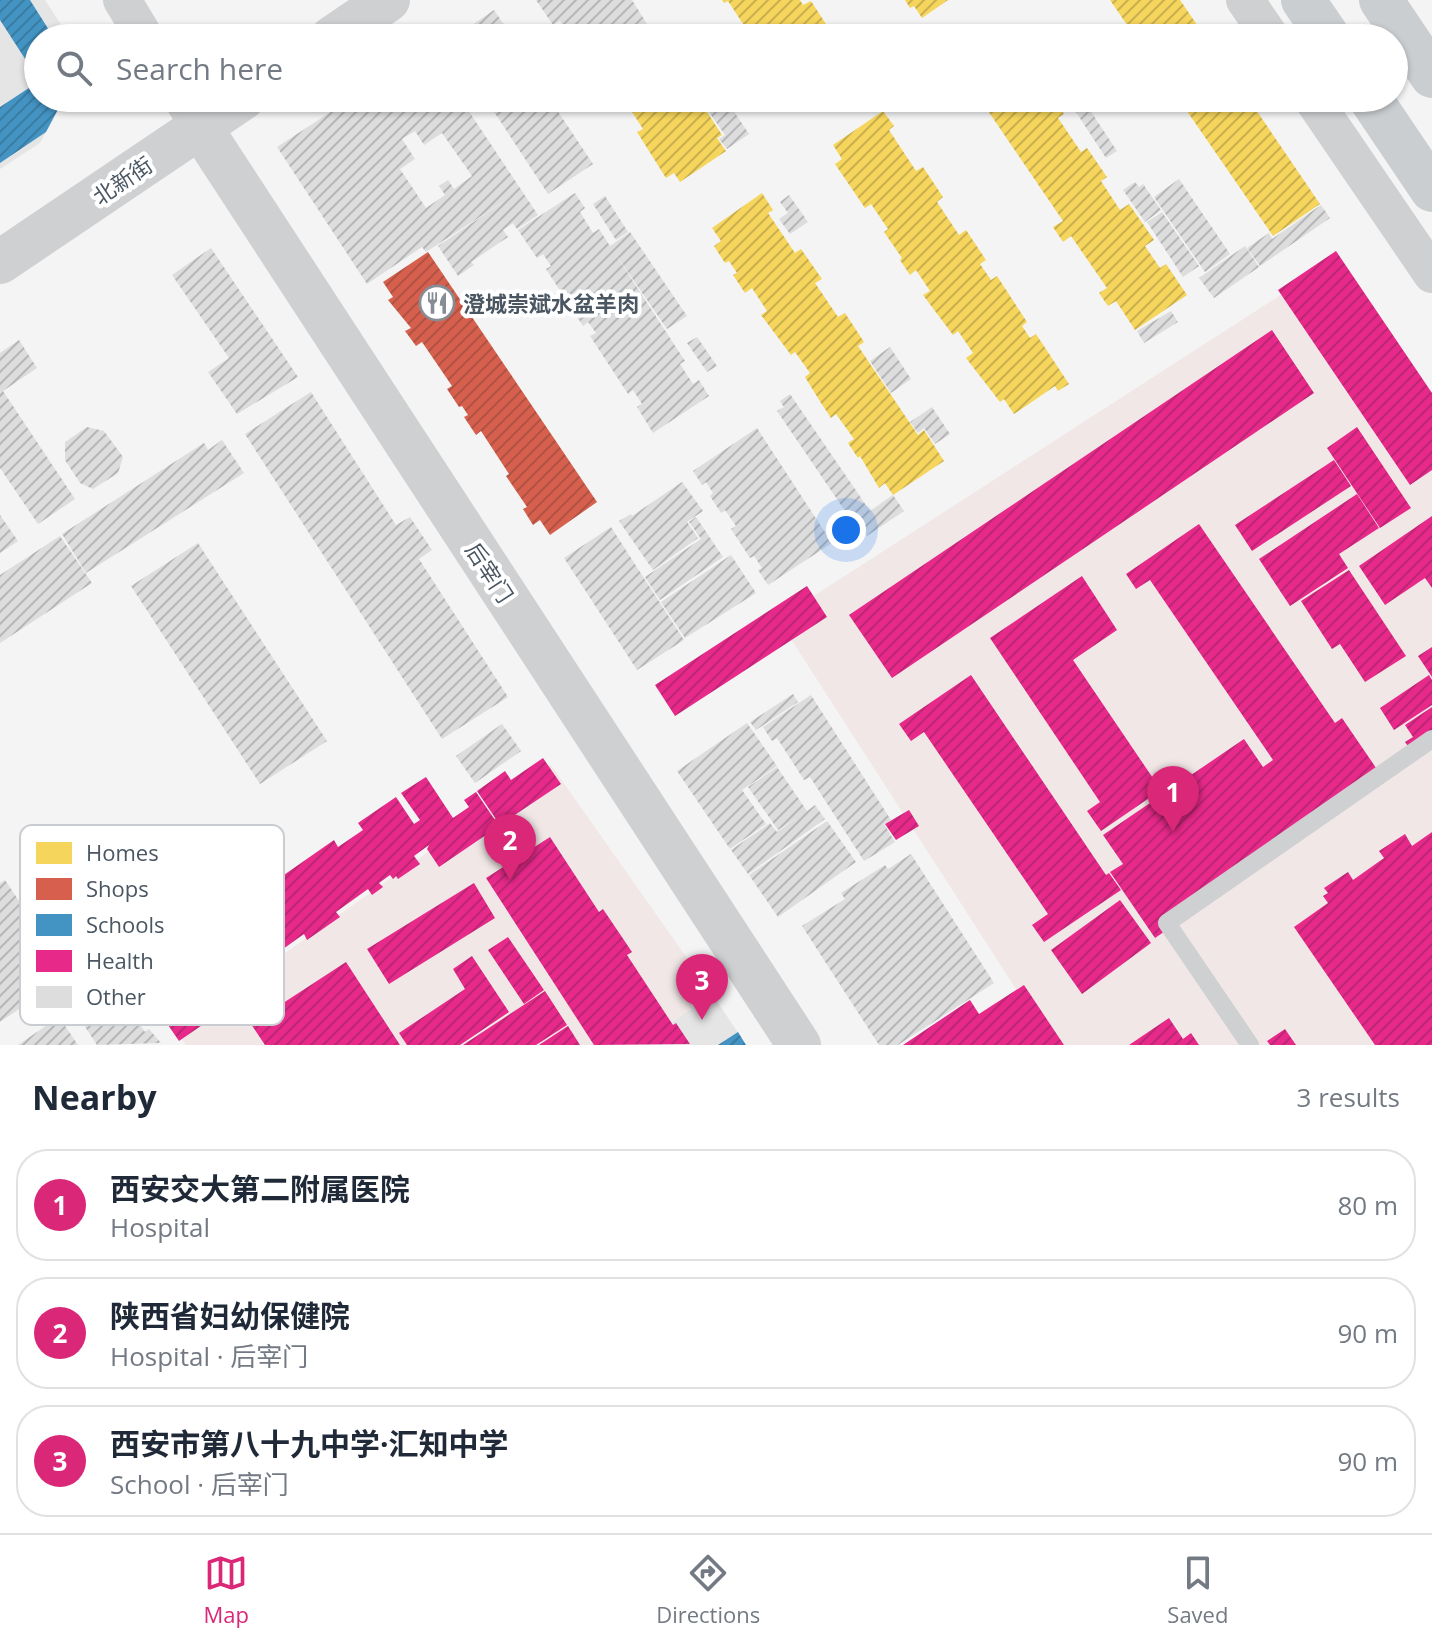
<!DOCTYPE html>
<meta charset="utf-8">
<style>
:root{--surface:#fff;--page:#f2f2f3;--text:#1f2937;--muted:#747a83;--line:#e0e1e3;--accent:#db2777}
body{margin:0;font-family:"Open Sans","Noto Sans SC",sans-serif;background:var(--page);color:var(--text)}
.you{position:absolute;left:846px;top:530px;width:28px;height:28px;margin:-20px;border:6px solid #fff;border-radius:50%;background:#1a73e8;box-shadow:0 0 0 12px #1a73e833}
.badge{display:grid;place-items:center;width:52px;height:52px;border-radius:50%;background:var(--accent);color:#fff;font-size:26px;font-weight:700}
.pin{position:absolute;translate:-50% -66px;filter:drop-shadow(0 2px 4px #0008)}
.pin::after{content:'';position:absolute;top:42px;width:28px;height:24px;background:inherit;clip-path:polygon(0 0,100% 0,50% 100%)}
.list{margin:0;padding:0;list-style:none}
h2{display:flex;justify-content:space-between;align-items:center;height:104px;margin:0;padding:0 32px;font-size:34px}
h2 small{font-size:26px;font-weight:400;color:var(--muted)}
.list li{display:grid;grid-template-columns:52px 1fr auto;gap:24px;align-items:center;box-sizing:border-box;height:112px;margin:0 16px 16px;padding:0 16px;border:2px solid var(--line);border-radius:32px}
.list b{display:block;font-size:30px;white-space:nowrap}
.list p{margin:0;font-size:26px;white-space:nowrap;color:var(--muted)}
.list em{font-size:26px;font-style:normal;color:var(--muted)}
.icon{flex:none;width:44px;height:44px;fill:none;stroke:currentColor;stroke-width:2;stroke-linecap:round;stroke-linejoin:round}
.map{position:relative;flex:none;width:1432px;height:1045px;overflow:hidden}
.search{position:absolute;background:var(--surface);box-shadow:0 2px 6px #0004;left:24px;right:24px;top:24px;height:88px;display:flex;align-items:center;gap:20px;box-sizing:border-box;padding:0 28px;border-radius:44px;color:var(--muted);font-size:30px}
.sheet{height:488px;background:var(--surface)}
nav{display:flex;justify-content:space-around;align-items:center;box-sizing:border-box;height:112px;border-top:2px solid var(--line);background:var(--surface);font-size:22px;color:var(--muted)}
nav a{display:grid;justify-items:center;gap:4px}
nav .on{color:var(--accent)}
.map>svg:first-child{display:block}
.education{fill:#e6e5e6}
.medical{fill:#f1e7e6}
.homes{fill:url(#homes-hatch)}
.shops{fill:url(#shops-hatch)}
.schools{fill:url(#schools-hatch)}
.health{fill:url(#health-hatch)}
.building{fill:url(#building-hatch);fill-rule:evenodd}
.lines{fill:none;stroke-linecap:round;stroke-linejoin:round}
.service{stroke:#ced0d2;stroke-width:18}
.minor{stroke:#ced0d2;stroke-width:38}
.tertiary{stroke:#ced0d2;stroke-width:44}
.primary{stroke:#caced1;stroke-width:44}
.labels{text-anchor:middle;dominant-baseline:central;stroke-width:8;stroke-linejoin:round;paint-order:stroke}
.street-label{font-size:22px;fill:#4a5661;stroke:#fff}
.poi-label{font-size:22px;font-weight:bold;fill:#4a5661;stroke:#fff;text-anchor:start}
.key{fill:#fff;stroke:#c9ccd0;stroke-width:2}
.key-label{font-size:22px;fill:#4a5661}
</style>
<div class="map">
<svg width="1432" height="1045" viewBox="0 0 1432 1045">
<defs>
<pattern id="homes-hatch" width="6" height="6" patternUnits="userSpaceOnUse" patternTransform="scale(2)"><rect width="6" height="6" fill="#f6d55c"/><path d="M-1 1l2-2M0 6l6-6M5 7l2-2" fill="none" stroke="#c9b04f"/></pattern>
<pattern id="shops-hatch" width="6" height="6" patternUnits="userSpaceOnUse" patternTransform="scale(2)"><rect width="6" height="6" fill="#d6604d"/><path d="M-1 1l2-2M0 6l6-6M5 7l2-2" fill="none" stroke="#b05243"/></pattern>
<pattern id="schools-hatch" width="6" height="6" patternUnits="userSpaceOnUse" patternTransform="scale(2)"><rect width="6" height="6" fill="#4393c3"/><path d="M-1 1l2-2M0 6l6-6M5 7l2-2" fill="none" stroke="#3a7ba2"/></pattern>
<pattern id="health-hatch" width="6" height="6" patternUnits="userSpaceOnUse" patternTransform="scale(2)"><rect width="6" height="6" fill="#e7298a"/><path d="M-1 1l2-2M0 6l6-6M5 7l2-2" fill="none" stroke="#bd2674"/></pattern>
<pattern id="building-hatch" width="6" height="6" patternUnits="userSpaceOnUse" patternTransform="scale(2)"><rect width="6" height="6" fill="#ddddde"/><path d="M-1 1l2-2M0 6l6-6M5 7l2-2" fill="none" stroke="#b5b6b7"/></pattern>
</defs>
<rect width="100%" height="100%" fill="#f4f4f4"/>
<!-- education -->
<path class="education" d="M0 0H45L70 38H38V98H65L40 143 0 169Z
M713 995 746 1045H636Z"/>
<!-- medical -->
<path class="medical" d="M1335 260 1432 402V1045H1052L778 619Z
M551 765 713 995 636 1045H186L176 1030Z"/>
<!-- homes -->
<path class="homes" d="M722 0H800L803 5 811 1 835 38H759L752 27 747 30 728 1 724 3Z
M905 0H948L922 18 914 6 910 8Z
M1110 0H1180L1206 38H1136Z
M617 98H689L692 102 698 98 722 135 717 138 726 151 680 182 674 173 666 178 637 132 643 129 625 101 620 104Z
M966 98H1054L1064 114 1058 118 1081 152 1087 148 1107 177 1101 181 1120 210 1129 204 1154 240 1145 246 1160 268 1166 264 1187 295 1135 330 1116 301 1108 306 1099 293 1107 288 1071 236 1063 242 1053 227 1063 221 984 105 974 111Z
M1178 98H1248L1320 204 1273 236Z
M883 111 894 126 889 130 916 171 923 167 943 197 937 202 959 235 966 230 986 260 980 264 991 280 997 276 1027 322 1022 326 1030 338 1036 334 1069 384 1058 391 1055 386 1014 414 1004 399 1000 402 966 358 973 353 958 331 953 335 923 295 930 291 916 270 910 275 900 260 902 258 884 232 888 229 871 204 865 208 835 164 842 159 833 145Z
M762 193 773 210 768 213 795 253 801 249 822 279 815 283 838 317 845 313 864 342 858 346 918 435 924 430 944 461 893 495 885 483 879 488 860 456 858 458 848 443 854 439 836 414 831 418 821 403 805 377 810 373 795 352 791 355 761 315 767 311 752 288 745 293 733 275 737 273 729 261 725 263 714 246 721 241 712 228Z"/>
<!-- shops -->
<path class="shops" d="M428 252 597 502 550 535 540 520 533 525 523 509 527 507 506 476 509 474 481 431 476 435 464 417 468 415 462 406 459 407 447 389 452 386 422 342 416 346 405 331 411 328 388 300 393 297 383 282Z"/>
<!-- schools -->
<path class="schools" d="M0 0H30L54 38H38V79L0 20Z
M38 82V98H64L46 132 0 163V107Z
M738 1032 746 1045H718Z"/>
<!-- health -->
<path class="health" d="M1336 251 1432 393V470L1410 485 1278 290Z
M1272 330 1314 393 892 678 849 615Z
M1357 427 1411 508 1380 528 1327 448Z
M1334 460 1351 486 1252 551 1235 525Z
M1357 494 1379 528 1339 554 1348 568 1290 606 1259 559Z
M1432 516V588L1425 578 1385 605 1359 566Z
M1199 524 1335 723 1342 718 1385 781 1155 938 1110 872 1123 864 1103 835 1244 739 1263 767 1273 760 1150 580 1136 589 1126 574Z
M1349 570 1406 656 1365 682 1340 644 1332 649 1301 601Z
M1082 576 1117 630 1073 660 1161 790 1101 831 1087 811 1100 802 990 638Z
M807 586 827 617 675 716 655 685Z
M1432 647V677L1418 656Z
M971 675 1106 875 1109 873 1121 890 1044 942 1032 925 1048 914 924 732 911 741 899 724Z
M1429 675 1432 680V705L1394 730 1380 708Z
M1432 707V746L1416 757 1405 742 1413 737 1405 725Z
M543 758 561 784 500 825 477 791 505 771 511 780Z
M426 777 453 818 469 807 464 800 476 792 499 826 439 867 427 849 429 845 414 856 420 864 398 879 396 876 393 879 390 875 379 883 383 887 372 895 368 889 336 912 340 917 307 940 304 934 276 954 281 961 246 985 241 978 228 986 201 947 198 949 191 939 209 927 213 933 246 911 241 904 273 883 276 887 284 881 281 877 334 840 338 847 363 830 358 823 396 797 414 824 420 820 401 793Z
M909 810 919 826 896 840 885 824Z
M1432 832V1045H1375L1294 927 1328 903 1323 896 1328 893 1324 888 1348 872 1353 880 1384 858 1379 851 1405 834 1412 846Z
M550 837 599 912 603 909 632 952 627 955 673 1025 676 1023 690 1044 594 1045 486 878Z
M474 883 495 918 389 984 367 949Z
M1120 900 1151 943 1082 994 1051 950Z
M179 937 199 967 196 970 204 982 208 979 227 1008 179 1041 131 971Z
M508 937 544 990 524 1004 488 950Z
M472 956 509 1012 460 1045H407L399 1033 465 989 453 969Z
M346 962 400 1045H265L251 1024Z
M1024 985 1064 1045H903L970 1000 979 1014Z
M545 991 567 1025 536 1045H463Z
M1169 1018 1183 1039 1191 1033 1199 1045H1129Z
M568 1026 580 1045H539Z
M1285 1029 1296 1045H1270L1267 1041Z"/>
<!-- building -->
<path class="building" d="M536 0H632L647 24 626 38H571L560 21 553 25Z
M494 10 513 38H453Z
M352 98H460L538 215 517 229 513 223 503 230 508 237 471 262 474 265 458 276 438 246 512 196 426 252 422 247 367 284 277 147ZM415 131 424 145 442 133 472 176 454 189 448 180 439 186 445 195 426 208 400 169 415 159 402 139Z
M485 98H549L593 164 548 194Z
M699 98H725L749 134 727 149 719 139 725 135Z
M1077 98H1082L1117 151 1106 158 1070 103Z
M1179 179 1230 254 1205 272 1154 197Z
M1135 182 1139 187 1143 184 1161 210 1145 222 1123 190Z
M575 193 585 208 580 212 593 233 599 229 610 246 630 232 687 316 667 329 614 252 685 361 680 364 693 384 699 380 709 396 653 433 637 407 642 404 633 390 628 394 590 336 596 333 588 322 583 326 546 269 551 266 543 254 537 258 518 230Z
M789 195 808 222 790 234 779 219 788 213 780 202Z
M605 196 628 232 616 240 593 204Z
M1321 205 1330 218 1260 266 1247 248 1269 233 1272 239Z
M1162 212 1199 266 1183 277 1147 222Z
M1245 246 1259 267 1214 298 1199 278Z
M211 248 298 377 237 414 208 372 229 358 172 275Z
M1171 311 1178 322 1144 343 1137 331Z
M697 337 717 366 707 372 687 343Z
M19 340 37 368 3 391 75 499 38 524 0 468V353Z
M890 347 911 379 891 393 870 361Z
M311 392 396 525 410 517 432 550 419 559 508 697 442 739 245 434Z
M790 394 870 511 893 495 904 511 867 536 848 509 845 511 777 411 784 407 780 401Z
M932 407 950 434 935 444 924 428 918 433 910 422Z
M87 427 104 431 123 457 118 473 93 489 80 483 65 460V442Z
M757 428 832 543 768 585 758 570 762 568 754 556 750 558 731 529 736 526 725 510 721 513 710 496 713 493 706 482 702 485 693 471Z
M222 440 244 473 86 573 62 534 204 443 208 450Z
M682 482 703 511 687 522 698 538 653 570 619 521 631 514 632 516Z
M0 515 18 541 0 553Z
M696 517 723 557 660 600 645 577 701 539 689 522Z
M611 527 684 640 637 670 564 558Z
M60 536 92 583 0 643V575Z
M198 543 327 741 260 784 131 586Z
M731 555 756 593 685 638 661 602Z
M793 694 798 702 756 730 750 722Z
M811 695 891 820 884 824 895 842 864 861 810 777 804 780 777 738 772 741 763 727Z
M747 723 777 766 742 790 766 824 730 849 677 771Z
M502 724 521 751 475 783 456 756Z
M777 767 807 811 815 805 825 819 748 874 731 850 770 823 777 832 797 818 778 830 748 787Z
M827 821 856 862 778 917 749 875Z
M911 854 994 983 898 1045H879L802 926 845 899 841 893 885 865 888 869Z
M5 880 69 976 64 979 72 991 58 1001 49 989 0 1022V883Z
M116 980 127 993 121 997 145 1032 149 1029 161 1043 97 1045 74 1010Z
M59 1017 78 1045H18Z"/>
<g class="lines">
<!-- service -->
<path class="service" d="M1250 1045 1167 923 1432 739"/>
<!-- minor -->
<path class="minor" d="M122 0 145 38
M1245 0 1271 38
M182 98 200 127
M1312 98 1432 274"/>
<!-- tertiary -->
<path class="tertiary" d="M332 38 388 0
M200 127 799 1045
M0 262 243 98"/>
<!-- primary -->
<path class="primary" d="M1303 0 1329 38
M1381 0 1432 76
M1370 98 1432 190"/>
</g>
<!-- icons -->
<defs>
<g id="restaurant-ring" transform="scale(1.8)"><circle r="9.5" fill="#fff" stroke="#868d94" stroke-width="1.5"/><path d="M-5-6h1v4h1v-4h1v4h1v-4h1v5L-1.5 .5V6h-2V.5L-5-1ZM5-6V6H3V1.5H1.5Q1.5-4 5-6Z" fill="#868d94"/></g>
</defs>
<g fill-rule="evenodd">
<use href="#restaurant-ring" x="437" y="303"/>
</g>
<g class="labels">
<!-- street labels -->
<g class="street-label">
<text transform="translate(122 180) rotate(-34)">北新街</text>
<text transform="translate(490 572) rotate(57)">后宰门</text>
</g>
<!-- poi labels -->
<g class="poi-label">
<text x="463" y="303">澄城崇斌水盆羊肉</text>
</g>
</g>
<!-- legend -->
<rect x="20" y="825" width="264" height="200" rx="12" class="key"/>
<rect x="36" y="842" width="36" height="22" fill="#f6d55c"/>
<rect x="36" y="878" width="36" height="22" fill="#d6604d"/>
<rect x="36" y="914" width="36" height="22" fill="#4393c3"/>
<rect x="36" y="950" width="36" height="22" fill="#e7298a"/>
<rect x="36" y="986" width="36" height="22" fill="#ddddde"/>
<g class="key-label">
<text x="86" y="861">Homes</text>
<text x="86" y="897">Shops</text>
<text x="86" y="933">Schools</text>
<text x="86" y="969">Health</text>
<text x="86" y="1005">Other</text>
</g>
</svg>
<div class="you"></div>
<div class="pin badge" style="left:1173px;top:832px">1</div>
<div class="pin badge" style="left:510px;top:880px">2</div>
<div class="pin badge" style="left:702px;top:1020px">3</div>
<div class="search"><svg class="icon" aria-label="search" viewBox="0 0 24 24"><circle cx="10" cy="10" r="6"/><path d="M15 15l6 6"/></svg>Search here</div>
</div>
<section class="sheet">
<h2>Nearby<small>3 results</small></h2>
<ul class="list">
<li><span class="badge">1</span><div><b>西安交大第二附属医院</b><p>Hospital</p></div><em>80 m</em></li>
<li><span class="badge">2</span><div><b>陕西省妇幼保健院</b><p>Hospital · 后宰门</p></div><em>90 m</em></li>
<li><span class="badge">3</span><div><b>西安市第八十九中学·汇知中学</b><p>School · 后宰门</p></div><em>90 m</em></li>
</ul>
</section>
<nav>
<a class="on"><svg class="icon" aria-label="map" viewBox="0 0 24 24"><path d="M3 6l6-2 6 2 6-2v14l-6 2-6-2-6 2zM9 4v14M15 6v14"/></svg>Map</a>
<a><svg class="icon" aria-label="directions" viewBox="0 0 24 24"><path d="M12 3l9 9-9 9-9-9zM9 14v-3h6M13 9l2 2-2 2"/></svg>Directions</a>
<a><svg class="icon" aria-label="saved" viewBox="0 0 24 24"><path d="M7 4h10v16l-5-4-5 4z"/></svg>Saved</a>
</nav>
